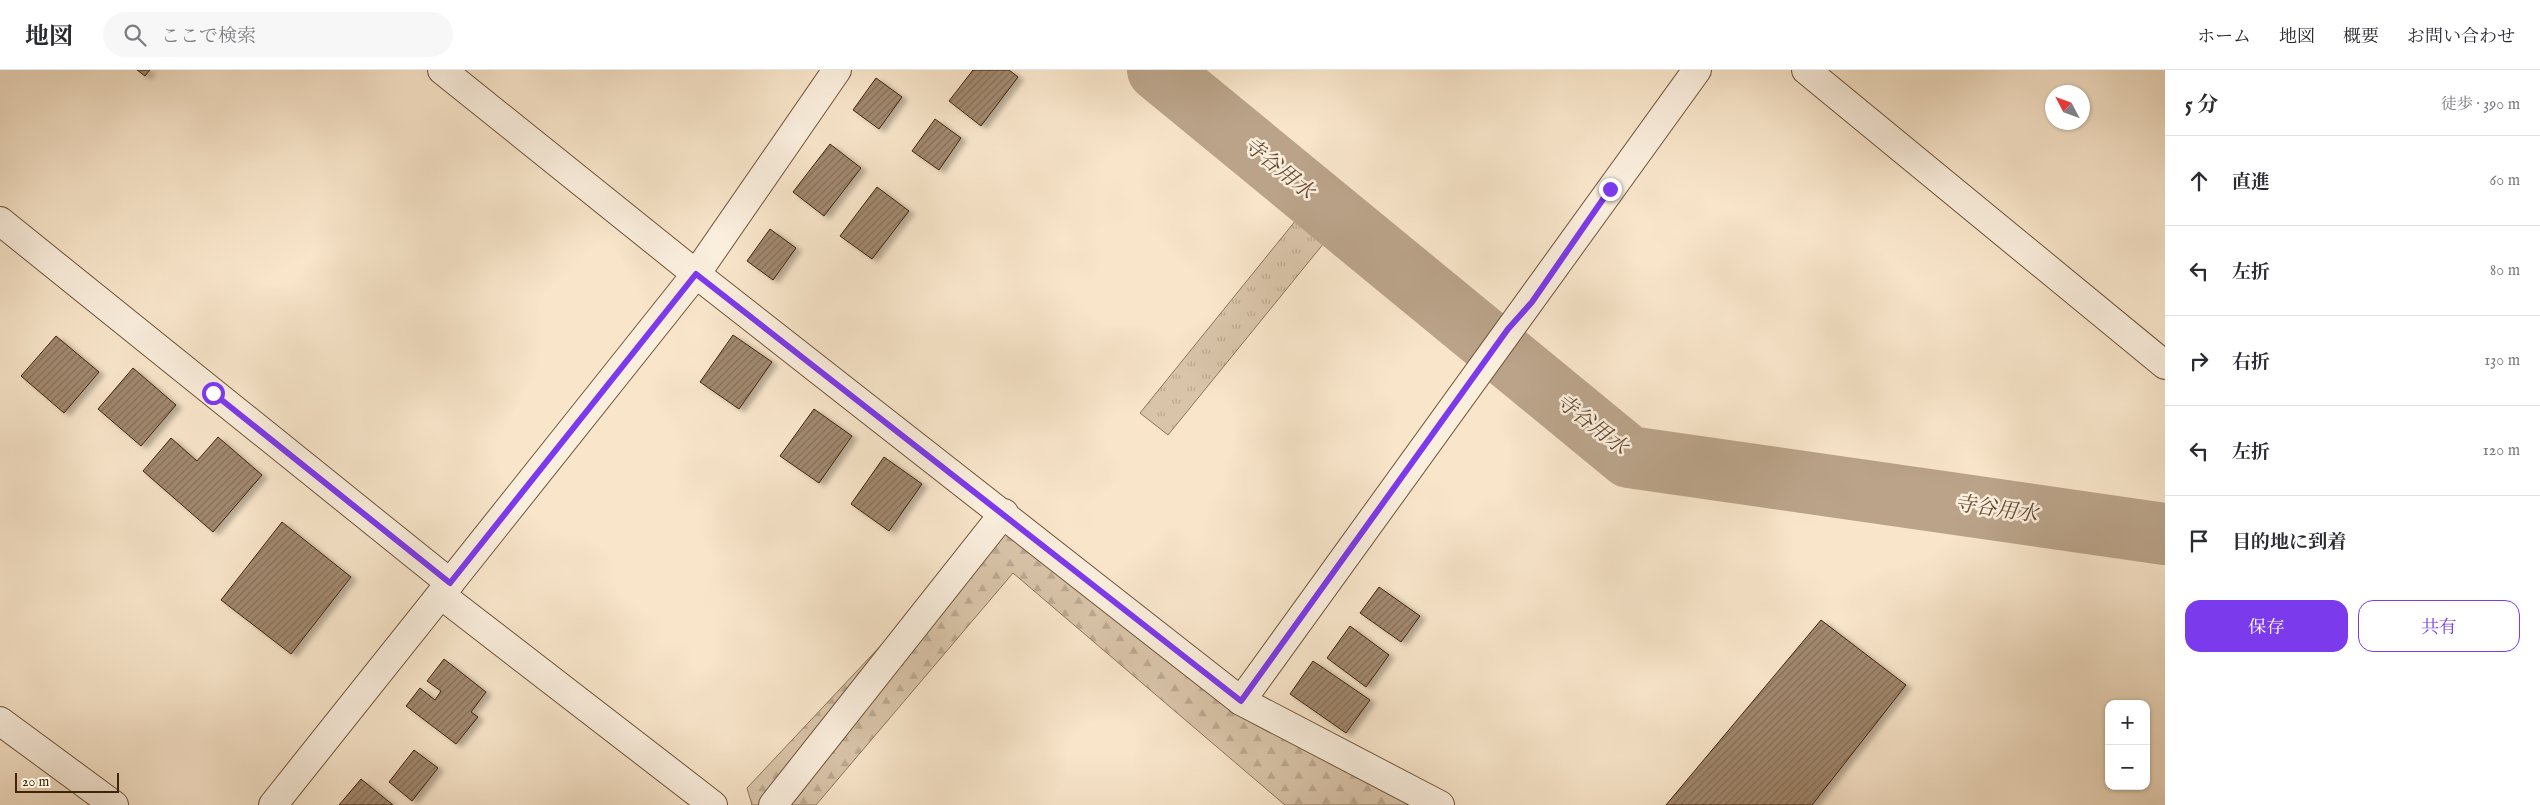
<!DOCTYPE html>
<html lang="ja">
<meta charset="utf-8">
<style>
:root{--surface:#fff;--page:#f7f7f7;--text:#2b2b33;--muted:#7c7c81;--line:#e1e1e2;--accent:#7c3aed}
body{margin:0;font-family:"IM FELL English","Noto Serif JP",serif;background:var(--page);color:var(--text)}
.controls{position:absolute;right:15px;bottom:15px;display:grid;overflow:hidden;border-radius:10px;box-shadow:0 1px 4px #0004}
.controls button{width:45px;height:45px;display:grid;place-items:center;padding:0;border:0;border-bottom:1px solid var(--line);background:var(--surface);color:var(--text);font:25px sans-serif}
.compass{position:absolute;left:2045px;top:15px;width:45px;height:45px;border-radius:50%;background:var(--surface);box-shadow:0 1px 4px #0004;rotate:311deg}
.scale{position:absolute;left:15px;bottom:12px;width:104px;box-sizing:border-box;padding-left:5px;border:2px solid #42240a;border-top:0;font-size:14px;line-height:18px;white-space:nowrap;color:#42240a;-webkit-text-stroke:4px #faeedd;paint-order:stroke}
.stop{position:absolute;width:15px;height:15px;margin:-11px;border:4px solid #7c3aed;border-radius:50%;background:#fff}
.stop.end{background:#7c3aed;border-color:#fff;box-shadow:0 1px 5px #0008}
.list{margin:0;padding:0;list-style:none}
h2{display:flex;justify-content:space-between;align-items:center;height:65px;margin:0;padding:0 20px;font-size:21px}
h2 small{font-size:16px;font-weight:400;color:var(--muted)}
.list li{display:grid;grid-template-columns:32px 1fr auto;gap:15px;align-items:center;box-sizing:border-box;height:90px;padding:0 20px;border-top:1px solid var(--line)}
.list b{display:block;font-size:19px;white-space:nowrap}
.list em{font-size:16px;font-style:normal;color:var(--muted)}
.actions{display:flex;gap:10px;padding:15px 20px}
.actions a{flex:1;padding:11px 0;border:1px solid var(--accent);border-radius:15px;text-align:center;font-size:18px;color:var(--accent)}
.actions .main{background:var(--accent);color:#fff}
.icon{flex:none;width:28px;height:28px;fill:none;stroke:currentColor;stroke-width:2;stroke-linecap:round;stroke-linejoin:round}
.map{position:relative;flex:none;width:2165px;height:735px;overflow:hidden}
header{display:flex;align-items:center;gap:30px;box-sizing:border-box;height:70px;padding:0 25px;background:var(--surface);border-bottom:1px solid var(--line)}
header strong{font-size:24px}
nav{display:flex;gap:28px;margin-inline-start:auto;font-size:18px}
.search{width:350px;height:45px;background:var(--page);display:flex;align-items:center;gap:12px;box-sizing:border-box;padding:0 18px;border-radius:28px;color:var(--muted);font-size:19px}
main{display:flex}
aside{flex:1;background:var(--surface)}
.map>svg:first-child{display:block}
.grass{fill:url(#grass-tufts);stroke:#8e745a}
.forest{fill:url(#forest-firs);stroke:#8e745a}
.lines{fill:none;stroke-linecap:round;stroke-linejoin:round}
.river{stroke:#baa389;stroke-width:62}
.building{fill:url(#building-hatch);stroke:#42240a;filter:url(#shadow)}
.minor-casing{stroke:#70543a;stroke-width:30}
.tertiary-casing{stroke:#70543a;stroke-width:30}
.minor{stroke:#faeedd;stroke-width:28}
.tertiary{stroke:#faeedd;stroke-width:28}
.route{stroke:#7c3aed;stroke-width:6}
.labels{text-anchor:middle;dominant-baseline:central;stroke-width:5;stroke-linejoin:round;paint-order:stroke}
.water-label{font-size:21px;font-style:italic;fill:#664a30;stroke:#faeedd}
</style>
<header>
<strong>地図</strong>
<div class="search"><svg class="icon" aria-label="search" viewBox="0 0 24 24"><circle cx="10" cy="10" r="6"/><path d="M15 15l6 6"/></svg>ここで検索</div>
<nav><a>ホーム</a><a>地図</a><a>概要</a><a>お問い合わせ</a></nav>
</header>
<main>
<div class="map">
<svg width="2165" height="735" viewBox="0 0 2165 735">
<defs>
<pattern id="grass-tufts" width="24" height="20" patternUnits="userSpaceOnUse" patternTransform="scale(1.25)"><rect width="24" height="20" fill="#d9c4a9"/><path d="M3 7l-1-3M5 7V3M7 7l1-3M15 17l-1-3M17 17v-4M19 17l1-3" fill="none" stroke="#bba890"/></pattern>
<pattern id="forest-firs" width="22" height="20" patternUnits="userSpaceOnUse" patternTransform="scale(1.25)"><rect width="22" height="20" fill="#d9c4a9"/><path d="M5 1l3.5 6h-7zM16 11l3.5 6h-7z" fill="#bba890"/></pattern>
<pattern id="building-hatch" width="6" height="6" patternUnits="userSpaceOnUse" patternTransform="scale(1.25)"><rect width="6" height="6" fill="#a1886e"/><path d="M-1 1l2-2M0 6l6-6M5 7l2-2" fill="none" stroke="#856f59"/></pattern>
<filter id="shadow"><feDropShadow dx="5.5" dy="3" stdDeviation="2.5" flood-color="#0004"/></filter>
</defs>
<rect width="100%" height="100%" fill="#f8e5ca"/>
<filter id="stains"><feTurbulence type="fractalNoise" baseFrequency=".004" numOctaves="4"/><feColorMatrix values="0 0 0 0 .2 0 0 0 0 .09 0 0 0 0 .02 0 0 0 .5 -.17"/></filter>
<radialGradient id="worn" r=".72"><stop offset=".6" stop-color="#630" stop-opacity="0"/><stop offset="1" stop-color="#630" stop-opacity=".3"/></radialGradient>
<!-- grass -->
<path class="grass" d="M1309 134 1337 157 1168 365 1140 343Z"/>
<!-- forest -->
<path class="forest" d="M994 455 1241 631 1436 735H1285L1013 503 816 735H752L747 718Z"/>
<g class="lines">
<!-- river -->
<path class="river" d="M1158 0 1629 387 2165 464"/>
</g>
<!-- building -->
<path class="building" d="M137 0H150L145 6Z
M973 0H1009L1018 7 981 56 949 31Z
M876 8 902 27 879 59 853 40Z
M935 49 961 68 939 100 912 81Z
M830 74 861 98 824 146 793 122Z
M877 117 909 141 872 189 840 166Z
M770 159 796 178 773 210 747 191Z
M733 265 772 292 739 339 700 312Z
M56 266 99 302 64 343 21 306Z
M133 298 176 335 141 376 98 339Z
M814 339 852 366 819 413 780 386Z
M218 367 262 405 213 462 143 401 171 368 197 391Z
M884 387 922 414 889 461 851 434Z
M282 452 351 507 291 584 221 530Z
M1379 517 1420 546 1401 572 1360 543Z
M1821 550 1906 615 1812 735H1666Z
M1350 556 1389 585 1366 617 1327 588Z
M444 589 486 622 471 642 478 647 456 674 406 636 420 618 435 630 441 621 427 611Z
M1313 591 1370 630 1346 663 1290 624Z
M414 680 438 698 412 731 389 712Z
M361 709 393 735H339Z"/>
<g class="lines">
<!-- minor casing -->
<g class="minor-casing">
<path id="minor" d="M442 0 696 204
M1806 0 2165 295
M0 151 450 513
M441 525 713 735
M1241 631 1697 0
M0 651 114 735
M773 735 1004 443"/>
</g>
<!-- tertiary casing -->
<g class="tertiary-casing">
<path id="tertiary" d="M696 204 1241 631 1440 735
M273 735 696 204 837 0"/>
</g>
<!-- minor -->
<use href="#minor" class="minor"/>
<!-- tertiary -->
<use href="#tertiary" class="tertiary"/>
</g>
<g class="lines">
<!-- route -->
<path class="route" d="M213 323 450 513 696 204 1241 631 1508 259 1532 232 1610 119"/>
</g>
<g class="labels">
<!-- water labels -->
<g class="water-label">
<text transform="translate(1278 99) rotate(39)">寺谷用水</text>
<text transform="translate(1591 355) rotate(38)">寺谷用水</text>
<text transform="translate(1996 440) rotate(8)">寺谷用水</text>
</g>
</g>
<rect width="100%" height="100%" filter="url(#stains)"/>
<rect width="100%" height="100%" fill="url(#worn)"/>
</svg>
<div class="controls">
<button>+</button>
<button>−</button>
</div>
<svg class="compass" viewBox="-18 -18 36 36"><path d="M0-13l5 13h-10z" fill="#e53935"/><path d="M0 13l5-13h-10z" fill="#7c7c81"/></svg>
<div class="scale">20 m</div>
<div class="stop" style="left:213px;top:323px"></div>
<div class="stop end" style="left:1610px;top:119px"></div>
</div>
<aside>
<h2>5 分<small>徒歩 · 390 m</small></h2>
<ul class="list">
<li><svg class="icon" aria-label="ahead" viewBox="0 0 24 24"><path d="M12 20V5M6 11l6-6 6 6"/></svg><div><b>直進</b></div><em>60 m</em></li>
<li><svg class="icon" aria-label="left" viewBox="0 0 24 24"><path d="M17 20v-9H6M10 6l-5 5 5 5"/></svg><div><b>左折</b></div><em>80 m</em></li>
<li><svg class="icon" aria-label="right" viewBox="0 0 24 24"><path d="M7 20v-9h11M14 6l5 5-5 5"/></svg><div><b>右折</b></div><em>130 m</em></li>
<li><svg class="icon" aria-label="left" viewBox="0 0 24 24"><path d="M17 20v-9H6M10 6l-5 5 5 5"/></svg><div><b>左折</b></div><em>120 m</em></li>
<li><svg class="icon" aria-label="arrive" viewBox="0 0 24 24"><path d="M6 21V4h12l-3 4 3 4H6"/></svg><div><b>目的地に到着</b></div></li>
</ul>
<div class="actions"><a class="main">保存</a><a>共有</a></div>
</aside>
</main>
